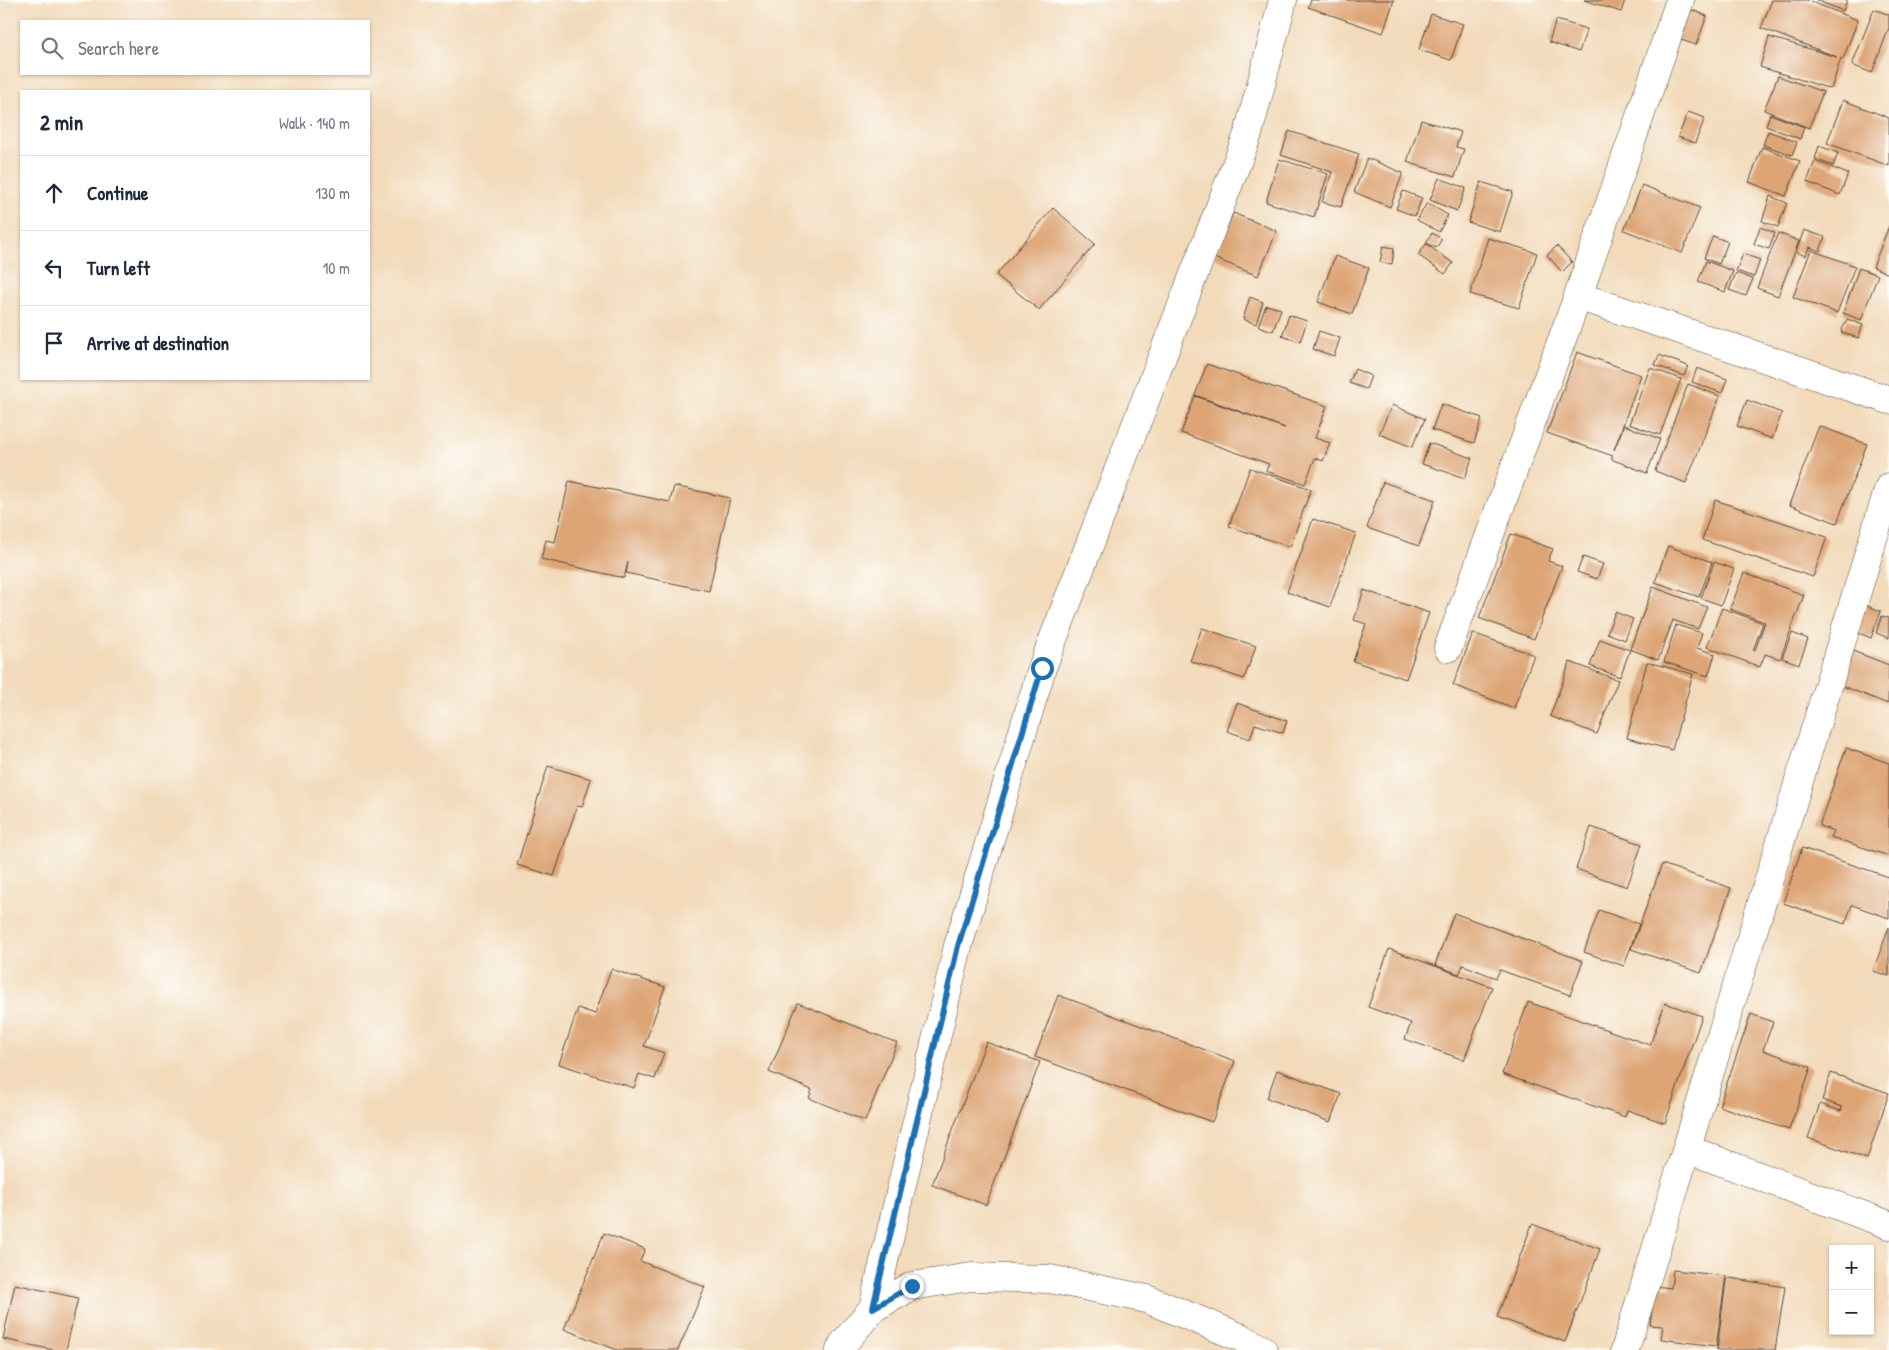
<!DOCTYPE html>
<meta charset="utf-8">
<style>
:root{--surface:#fff;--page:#f6f6f7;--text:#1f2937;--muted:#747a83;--line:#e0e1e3}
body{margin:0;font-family:"Patrick Hand",sans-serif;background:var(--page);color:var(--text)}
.controls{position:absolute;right:15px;bottom:15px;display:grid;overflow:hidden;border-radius:0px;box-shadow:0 1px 4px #0004}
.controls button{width:45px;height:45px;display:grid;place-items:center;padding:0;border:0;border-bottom:1px solid var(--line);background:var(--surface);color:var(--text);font:25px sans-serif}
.stop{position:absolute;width:15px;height:15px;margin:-11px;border:4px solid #1f6fb2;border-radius:50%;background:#fff}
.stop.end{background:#1f6fb2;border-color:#fff;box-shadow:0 1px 5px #0008}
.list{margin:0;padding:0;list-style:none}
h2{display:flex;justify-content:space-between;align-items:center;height:65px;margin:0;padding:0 20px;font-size:21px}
h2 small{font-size:16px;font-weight:400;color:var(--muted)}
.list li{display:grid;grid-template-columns:32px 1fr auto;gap:15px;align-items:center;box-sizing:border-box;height:75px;padding:0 20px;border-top:1px solid var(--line)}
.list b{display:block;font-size:19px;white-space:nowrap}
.list em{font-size:16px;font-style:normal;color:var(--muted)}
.icon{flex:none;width:28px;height:28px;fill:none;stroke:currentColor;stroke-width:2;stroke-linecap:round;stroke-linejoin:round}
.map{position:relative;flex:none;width:1889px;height:1350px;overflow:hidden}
.search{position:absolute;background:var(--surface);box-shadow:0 1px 4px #0004;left:20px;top:20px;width:350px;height:55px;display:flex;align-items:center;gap:12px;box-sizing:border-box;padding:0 18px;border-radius:0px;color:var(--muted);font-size:19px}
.panel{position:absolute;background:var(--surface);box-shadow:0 1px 4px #0004;left:20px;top:90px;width:350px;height:290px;border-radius:0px}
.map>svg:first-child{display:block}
.building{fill:#dda576}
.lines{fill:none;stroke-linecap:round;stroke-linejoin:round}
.street-casing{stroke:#564435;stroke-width:29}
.street{stroke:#fff;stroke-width:28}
.route{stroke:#1f6fb2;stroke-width:6}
</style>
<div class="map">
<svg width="1889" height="1350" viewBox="0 0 1889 1350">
<rect width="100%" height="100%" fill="#fdfcf7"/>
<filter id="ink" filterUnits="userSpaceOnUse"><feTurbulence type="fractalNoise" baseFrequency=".02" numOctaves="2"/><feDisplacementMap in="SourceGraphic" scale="10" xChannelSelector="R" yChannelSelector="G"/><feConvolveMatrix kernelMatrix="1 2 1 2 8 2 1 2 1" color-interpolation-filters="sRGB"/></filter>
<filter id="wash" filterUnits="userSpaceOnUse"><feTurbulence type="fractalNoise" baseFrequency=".0096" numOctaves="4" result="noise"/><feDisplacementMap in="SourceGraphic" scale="20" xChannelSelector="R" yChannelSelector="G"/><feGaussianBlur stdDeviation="1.12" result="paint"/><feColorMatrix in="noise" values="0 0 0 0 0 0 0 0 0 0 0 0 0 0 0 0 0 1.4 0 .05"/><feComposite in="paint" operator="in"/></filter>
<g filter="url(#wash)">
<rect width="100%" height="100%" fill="#f2daba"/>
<g id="blocks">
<!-- building -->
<path class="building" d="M1311 0H1394L1383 33 1308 7Z
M1584 0H1625L1621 12Z
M1772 0H1806L1858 20 1843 59 1841 58 1831 89 1760 67 1769 37 1837 57 1761 28Z
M1816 0H1847L1843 11Z
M1687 8 1707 16 1696 45 1675 38Z
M1874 9 1889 15V28L1872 73 1852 65Z
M1431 14 1463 24 1451 60 1419 50Z
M1556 20 1587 29 1579 52 1549 42Z
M1778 76 1823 92 1809 128 1764 110Z
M1843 100 1889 118V166L1827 143Z
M1688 112 1705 118 1695 143 1678 137Z
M1770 114 1804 127 1800 139 1766 126Z
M1421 120 1461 132 1456 147 1464 149 1455 177 1407 162Z
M1289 131 1359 154 1341 207 1322 202 1332 172 1281 155Z
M1768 131 1797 142 1792 155 1763 145Z
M1819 146 1838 153 1833 166 1815 159Z
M1762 147 1800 161 1786 196 1749 182Z
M1367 158 1403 173 1390 207 1354 192Z
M1279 159 1328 174 1314 217 1266 202Z
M1815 161 1848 174 1840 195 1807 182Z
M1439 178 1466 188 1457 211 1430 200Z
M1481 182 1513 192 1500 232 1468 222Z
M1642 185 1700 208 1682 253 1624 230Z
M1403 191 1422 198 1415 216 1396 209Z
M1770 196 1787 203 1778 227 1762 221Z
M1427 203 1448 215 1439 232 1417 220Z
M1053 208 1095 244 1039 310 996 275Z
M1233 213 1277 231 1258 276 1214 258Z
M1889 226V274L1873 267Z
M1760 227 1775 233 1769 249 1754 244Z
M1804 230 1825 237 1820 251 1809 247 1806 256 1796 252Z
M1432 233 1442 239 1436 248 1426 243Z
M1778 233 1799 241 1778 296 1757 288Z
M1713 236 1728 242 1719 264 1704 258Z
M1488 238 1537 253 1519 308 1470 294Z
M1426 244 1453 263 1445 274 1418 255Z
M1383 246 1394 248 1392 264 1380 262Z
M1557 246 1572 262 1562 272 1547 255Z
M1811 250 1855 266 1837 313 1793 297Z
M1743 254 1760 260 1754 277 1736 271Z
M1335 256 1369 268 1352 314 1318 302Z
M1706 261 1733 271 1725 292 1698 282Z
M1859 268 1878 275 1861 320 1843 313Z
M1736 273 1753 279 1746 296 1729 290Z
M1250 297 1263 302 1256 324 1243 319Z
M1266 305 1281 309 1273 331 1258 326Z
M1289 315 1307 321 1300 342 1282 336Z
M1847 319 1863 325 1858 338 1841 332Z
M1319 331 1340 338 1334 356 1313 349Z
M1577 352 1641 375 1614 450 1624 425 1660 439 1647 473 1611 459 1613 456 1547 433Z
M1659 355 1688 366 1684 376 1655 365Z
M1207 364 1327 406 1315 438 1330 443 1323 461 1315 458 1305 484 1266 471 1269 464 1181 433 1195 396 1285 428 1195 395Z
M1650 368 1681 379 1660 435 1629 424Z
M1697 368 1727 379 1722 393 1692 382Z
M1355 369 1371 376 1366 389 1349 383Z
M1688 384 1720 396 1686 483 1655 471Z
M1747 400 1782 413 1772 439 1737 426Z
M1441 404 1482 418 1474 443 1432 430Z
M1392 405 1425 419 1412 447 1379 434Z
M1819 426 1867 444 1837 523 1789 505Z
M1429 443 1472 458 1465 478 1422 464Z
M1250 468 1311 489 1290 547 1229 526Z
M569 481 670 502 674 486 730 498 709 591 626 573 628 562 624 578 541 559 546 540 555 542Z
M1383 482 1435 500 1419 546 1367 528Z
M1715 500 1827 537 1813 577 1702 540Z
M1313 519 1356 533 1330 607 1287 592Z
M1511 534 1553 549 1548 561 1562 566 1534 639 1479 618Z
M1668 546 1712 562 1699 597 1655 582Z
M1583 557 1603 564 1597 579 1577 572Z
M1714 562 1734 569 1721 605 1701 598Z
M1744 573 1804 595 1780 659 1765 654 1760 667 1707 647 1722 608 1763 623 1753 650H1755L1765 622 1730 609Z
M1653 587 1707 607 1698 629 1673 620 1658 660 1630 649Z
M1364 590 1429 613 1406 679 1353 661 1366 624 1354 620Z
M1862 604 1881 611 1871 638 1851 630Z
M1615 612 1633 619 1625 640 1607 633Z
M1882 616 1889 618V638L1876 633Z
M1676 625 1702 633 1697 648 1715 654 1708 676 1664 662Z
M1202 628 1256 646 1244 679 1190 661Z
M1473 633 1534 655 1514 708 1453 685Z
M1792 633 1808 639 1799 664 1782 658Z
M1600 639 1630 650 1620 677 1590 666Z
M1853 651 1889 665 1888 704 1840 685Z
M1570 662 1618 680 1597 734 1550 716Z
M1647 662 1693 674 1672 750 1627 738Z
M1237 703 1287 721 1283 733 1255 724 1250 739 1227 731Z
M1846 748 1889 763V856L1831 837 1834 831 1819 826Z
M548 766 591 779 582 807 577 806 554 876 517 865Z
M1591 827 1642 844 1627 887 1576 869Z
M1802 848 1889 877V918L1852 905 1845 924 1783 903Z
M1662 864 1731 888 1701 973 1631 949Z
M1599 910 1639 924 1624 966 1584 952Z
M1454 913 1583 961 1570 995 1500 970 1496 978 1463 965 1459 974 1435 965Z
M1889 927V976L1873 971Z
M1389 949 1492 987 1464 1060 1405 1039 1411 1023 1368 1007Z
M611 969 665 987 644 1046 664 1053 655 1079 639 1074 634 1088 559 1064 578 1008 595 1014Z
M1058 995 1235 1061 1212 1122 1035 1057Z
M1528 1002 1650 1045 1665 1003 1702 1016 1665 1123 1627 1110 1625 1117 1502 1074Z
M798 1003 897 1043 865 1121 809 1098 812 1090 769 1072Z
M1751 1014 1773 1022 1763 1050 1811 1067 1789 1130 1719 1106Z
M986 1042 1040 1062 986 1205 932 1185Z
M1277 1070 1341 1094 1330 1122 1267 1098Z
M1831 1073 1889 1093 1867 1159 1808 1138 1820 1104 1841 1111 1842 1107 1822 1100Z
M1532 1224 1600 1249 1565 1342 1497 1317Z
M604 1233 645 1249 640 1261 705 1287 678 1350H617L564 1329Z
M1673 1270 1726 1276 1716 1346 1661 1339 1663 1326 1650 1325 1655 1286 1671 1288Z
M1729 1278 1785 1287 1775 1350H1717L1726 1280Z
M15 1284 78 1298 66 1350H53L3 1339Z"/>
</g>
</g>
<g filter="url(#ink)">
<use href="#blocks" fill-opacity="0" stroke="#564435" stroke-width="1"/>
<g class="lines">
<!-- street casing -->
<g class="street-casing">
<path id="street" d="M1578 296 1889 400
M1448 648 1578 296 1680 0
M1687 1149 1889 1225
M873 1308 958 946 1042 668 1248 134 1283 0
M840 1350 843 1344 873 1308 912 1286 971 1277 1050 1279 1147 1299 1242 1338 1263 1350
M1625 1350 1889 487"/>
</g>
<!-- street -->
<use href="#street" class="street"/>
</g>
</g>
<g class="lines" filter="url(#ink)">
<!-- route -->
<path class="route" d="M912 1286 873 1308 958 946 1042 668"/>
</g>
</svg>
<div class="controls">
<button>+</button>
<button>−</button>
</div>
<div class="stop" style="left:1042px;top:668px"></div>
<div class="stop end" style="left:912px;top:1286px"></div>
<div class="search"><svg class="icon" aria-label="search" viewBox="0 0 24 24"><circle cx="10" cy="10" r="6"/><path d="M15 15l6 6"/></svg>Search here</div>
<section class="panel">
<h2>2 min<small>Walk · 140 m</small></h2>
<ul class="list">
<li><svg class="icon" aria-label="ahead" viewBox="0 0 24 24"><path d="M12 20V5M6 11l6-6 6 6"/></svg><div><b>Continue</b></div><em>130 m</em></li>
<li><svg class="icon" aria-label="left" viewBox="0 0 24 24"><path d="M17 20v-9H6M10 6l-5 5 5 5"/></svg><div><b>Turn left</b></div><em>10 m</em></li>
<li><svg class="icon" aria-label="arrive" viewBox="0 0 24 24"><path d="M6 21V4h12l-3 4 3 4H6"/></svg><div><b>Arrive at destination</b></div></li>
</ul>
</section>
</div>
